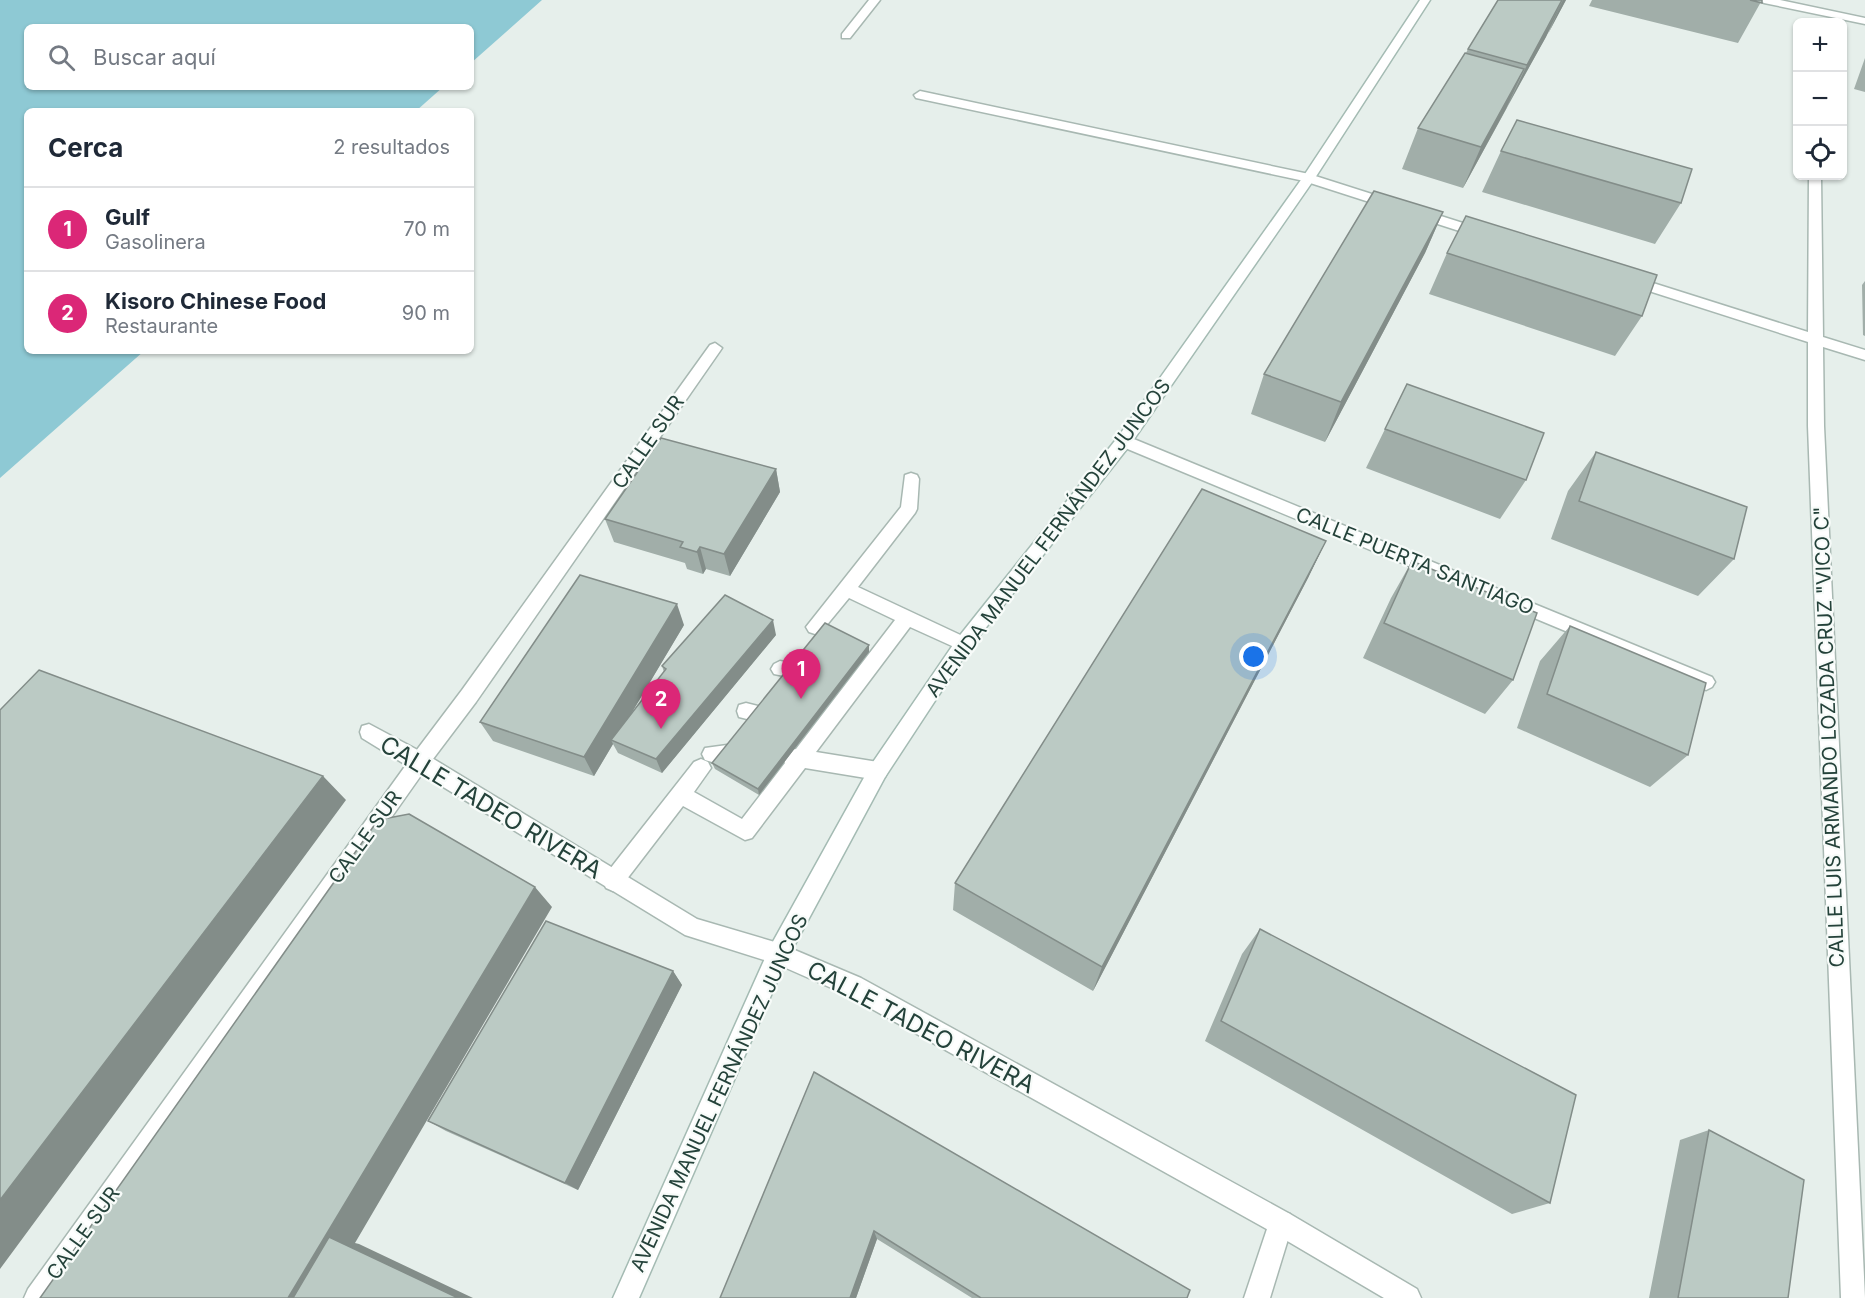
<!DOCTYPE html>
<html lang="es">
<meta charset="utf-8">
<style>
:root{--surface:#fff;--page:#f6f6f7;--text:#1f2937;--muted:#747a83;--line:#e0e1e3;--accent:#db2777}
body{margin:0;font-family:Inter,sans-serif;background:var(--page);color:var(--text)}
.controls{position:absolute;right:18px;top:18px;display:grid;overflow:hidden;border-radius:9px;box-shadow:0 2px 4px #0004}
.controls button{width:54px;height:54px;display:grid;place-items:center;padding:0;border:0;border-bottom:2px solid var(--line);background:var(--surface);color:var(--text);font:30px sans-serif}
.you{position:absolute;left:1254px;top:657px;width:21px;height:21px;margin:-15px;border:4px solid #fff;border-radius:50%;background:#1a73e8;box-shadow:0 0 0 9px #1a73e833}
.badge{display:grid;place-items:center;width:39px;height:39px;border-radius:50%;background:var(--accent);color:#fff;font-size:20px;font-weight:700}
.pin{position:absolute;translate:-50% -50px;filter:drop-shadow(0 2px 3px #0008)}
.pin::after{content:'';position:absolute;top:32px;width:21px;height:18px;background:inherit;clip-path:polygon(0 0,100% 0,50% 100%)}
.list{margin:0;padding:0;list-style:none}
h2{display:flex;justify-content:space-between;align-items:center;height:78px;margin:0;padding:0 24px;font-size:26px}
h2 small{font-size:20px;font-weight:400;color:var(--muted)}
.list li{display:grid;grid-template-columns:39px 1fr auto;gap:18px;align-items:center;box-sizing:border-box;height:84px;padding:0 24px;border-top:2px solid var(--line)}
.list b{display:block;font-size:22px;white-space:nowrap}
.list p{margin:0;font-size:20px;white-space:nowrap;color:var(--muted)}
.list em{font-size:20px;font-style:normal;color:var(--muted)}
.icon{flex:none;width:33px;height:33px;fill:none;stroke:currentColor;stroke-width:2;stroke-linecap:round;stroke-linejoin:round}
.map{position:relative;flex:none;width:1865px;height:1298px;overflow:hidden}
.search{position:absolute;background:var(--surface);box-shadow:0 2px 4px #0004;left:24px;top:24px;width:450px;height:66px;display:flex;align-items:center;gap:15px;box-sizing:border-box;padding:0 21px;border-radius:9px;color:var(--muted);font-size:22px}
.panel{position:absolute;background:var(--surface);box-shadow:0 2px 4px #0004;left:24px;top:108px;width:450px;height:246px;border-radius:9px}
.map>svg:first-child{display:block}
.water{fill:#8ec9d4}
.lines{fill:none;stroke-linecap:round;stroke-linejoin:round}
.service-casing{stroke:#a8b8b2;stroke-width:3}
.minor-casing{stroke:#a8b8b2;stroke-width:3}
.secondary-casing{stroke:#a4bbb3;stroke-width:3}
.service{fill:#fff;fill-rule:evenodd}
.minor{fill:#fff;fill-rule:evenodd}
.secondary{fill:#fff;fill-rule:evenodd}
.wall{fill:#a1aea9}
.shaded-wall{fill:#838d89}
.building{fill:#bbcac4;stroke:#838d89;stroke-width:1.5}
.labels{text-anchor:middle;dominant-baseline:central;stroke-width:4.5;stroke-linejoin:round;paint-order:stroke}
.street-label{font-size:20px;fill:#24423a;stroke:#f7fbf9}
.near-street-label{font-size:24px;fill:#24423a;stroke:#f7fbf9}
</style>
<div class="map">
<svg width="1865" height="1298" viewBox="0 0 1865 1298">
<rect width="100%" height="100%" fill="#e6efeb"/>
<!-- water -->
<path class="water" d="M0 0H542L471 63V27H27V87H443L416 111H27V351H144L0 478Z"/>
<g class="lines">
<!-- service casing -->
<g class="service-casing">
<path id="service" d="M869 0H880L850 38H842V34Z
M920 91 1309 174 1315 178 1309 182 916 98 914 95Z
M715 343 722 348 720 351 476 702 427 767 420 770 413 767 410 761 413 755 462 690 710 345Z
M1124 435 1712 677 1715 682 1712 687 1706 690 1700 687 1118 445 1116 441 1118 437Z
M911 473 917 475 919 479 917 509 915 513 858 587 969 639 972 644 969 649 963 651 910 627 816 752 878 762 885 765 888 771 885 777 878 780 805 768 752 838 745 840 683 806 620 888 613 891 606 888 603 881 606 874 694 762 701 759 708 762 711 768 694 792 742 819 785 763 782 757 785 751 796 749 895 620 849 598 821 632 815 634 809 632 806 627 901 507 905 475Z
M780 661 800 665 803 670 800 675 794 678 774 674 771 669 774 664Z
M746 703 766 708 768 714 766 720 759 722 739 717 737 711 739 705Z
M727 745 734 747 737 753 734 759 712 762 705 760 702 754 705 748Z
M1281 1211 1290 1214 1293 1223 1270 1298H1244L1272 1214Z"/>
</g>
<!-- minor casing -->
<g class="minor-casing">
<path id="minor" d="M1759 0H1780L1865 18V24L1764 3Z
M1309 174 1488 231 1490 234 1488 237H1478L1304 181 1303 178Z
M1809 176H1821L1823 337 1865 350V360L1823 347 1824 426 1865 1298H1841L1808 426V342L1624 283 1622 280 1629 276 1634 277 1808 332Z
M369 724 427 755 697 919 778 943 861 978 1290 1214 1417 1289 1421 1298H1384L1272 1232 845 994 777 964 685 935 422 774 52 1298H24L28 1289 406 765 362 738 360 732 362 726Z"/>
</g>
<!-- secondary casing -->
<g class="secondary-casing">
<path id="secondary" d="M1420 0H1430L1315 178 1130 445 969 649 885 777 786 961 639 1298H613L770 947 871 765 957 639 1118 437 1303 177Z"/>
</g>
<!-- service -->
<use href="#service" class="service"/>
<!-- minor -->
<use href="#minor" class="minor"/>
<!-- secondary -->
<use href="#secondary" class="secondary"/>
</g>
<!-- wall -->
<path class="wall" d="M1498 0H1566L1463 188 1402 169 1418 128 1466 53 1468 49Z
M1592 0H1762L1738 43 1589 6Z
M1865 58V92L1854 89Z
M1501 151 1681 203 1655 244 1482 192Z
M1443 212 1425 253 1325 442 1251 414 1264 374Z
M1447 253 1642 316 1615 356 1429 294Z
M1865 281V336L1863 335 1862 285Z
M1407 384 1526 480 1500 519 1366 468Z
M1596 452 1734 559 1698 596 1551 539 1568 491Z
M776 469 780 492 730 576 706 569 703 574 687 569 685 563 614 542 605 519Z
M1326 541 1308 578 1093 991 953 910 955 883Z
M1412 561 1513 680 1485 714 1363 658 1391 598Z
M684 625 630 715 664 672 662 666 776 635 662 773 618 753 613 744 594 776 493 741 480 722Z
M1570 626 1688 755 1650 787 1517 728 1540 661Z
M869 645V652L759 795 715 769 712 763Z
M1260 929 1550 1203 1512 1214 1205 1041 1242 954Z
M673 971 682 985 578 1190 446 1131 428 1121Z
M814 1072 1187 1298H972L877 1239 856 1298Z
M1709 1130 1788 1298H1649L1680 1140Z"/>
<!-- shaded-wall -->
<path class="shaded-wall" d="M1563 0H1566L1548 34Z
M1563 0 1546 37 1508 105 1527 65Z
M1524 69 1506 109 1463 188 1481 147Z
M1443 212 1425 253 1325 442 1341 402Z
M776 469 780 492 730 576 724 554Z
M1326 541 1308 578 1093 991 1102 967Z
M700 547 706 569 703 574 697 552Z
M677 604 684 625 615 741 611 740 613 744 594 776 584 757Z
M773 620 776 635 662 773 656 759Z
M869 645V652L759 795 758 789Z
M323 776 346 800 0 1269V1200Z
M535 887 552 907 355 1243 359 1244 473 1298H288Z
M673 971 682 985 578 1190 565 1183Z
M874 1231 877 1239 856 1298H850Z"/>
<!-- building -->
<path class="building" d="M1498 0H1562L1527 65 1468 49Z
M1750 0H1762V3Z
M1465 53 1524 69 1481 147 1418 128Z
M1517 120 1692 169 1681 203 1501 151Z
M1374 191 1443 212 1341 402 1264 374Z
M1466 216 1657 275 1642 316 1447 253Z
M1407 384 1544 433 1526 480 1385 429Z
M661 438 776 469 724 554 700 547 697 552 680 547 683 542 605 519Z
M1596 452 1747 507 1734 559 1579 501Z
M1202 489 1326 541 1102 967 955 883Z
M1412 561 1537 613 1513 680 1384 623Z
M580 575 677 604 584 757 480 722Z
M725 595 773 620 656 759 611 740 666 669 662 666Z
M825 623 869 645 758 789 712 763Z
M1570 626 1706 683 1688 755 1547 694Z
M39 670 323 776 0 1200V710Z
M409 814 535 887 288 1298H40L378 820Z
M546 921 673 971 565 1183 428 1121Z
M1260 929 1576 1095 1550 1203 1221 1021Z
M814 1072 1190 1290 1187 1298H981L874 1231 850 1298H720Z
M1709 1130 1804 1180 1788 1298H1678Z
M329 1237 458 1298H293Z"/>
<g class="labels">
<!-- street labels -->
<g class="street-label">
<text transform="translate(648 442) rotate(-55)">CALLE SUR</text>
<text transform="translate(1048 538) rotate(-53)">AVENIDA MANUEL FERNÁNDEZ JUNCOS</text>
<text transform="translate(1415 561) rotate(22)">CALLE PUERTA SANTIAGO</text>
<text transform="translate(1829 737) rotate(-92)">CALLE LUIS ARMANDO LOZADA CRUZ "VICO C"</text>
<text transform="translate(365 837) rotate(-54)">CALLE SUR</text>
<text transform="translate(719 1093) rotate(-65)">AVENIDA MANUEL FERNÁNDEZ JUNCOS</text>
<text transform="translate(83 1233) rotate(-54)">CALLE SUR</text>
</g>
<!-- near-street labels -->
<g class="near-street-label">
<text transform="translate(491 807) rotate(31)">CALLE TADEO RIVERA</text>
<text transform="translate(921 1027) rotate(28)">CALLE TADEO RIVERA</text>
</g>
</g>
</svg>
<div class="controls">
<button>+</button>
<button>−</button>
<button><svg class="icon" aria-label="locate" viewBox="0 0 24 24"><circle cx="12" cy="12" r="6"/><path d="M12 2v4M12 18v4M2 12h4M18 12h4"/></svg></button>
</div>
<div class="you"></div>
<div class="pin badge" style="left:801px;top:699px">1</div>
<div class="pin badge" style="left:661px;top:729px">2</div>
<div class="search"><svg class="icon" aria-label="search" viewBox="0 0 24 24"><circle cx="10" cy="10" r="6"/><path d="M15 15l6 6"/></svg>Buscar aquí</div>
<section class="panel">
<h2>Cerca<small>2 resultados</small></h2>
<ul class="list">
<li><span class="badge">1</span><div><b>Gulf</b><p>Gasolinera</p></div><em>70 m</em></li>
<li><span class="badge">2</span><div><b>Kisoro Chinese Food</b><p>Restaurante</p></div><em>90 m</em></li>
</ul>
</section>
</div>
